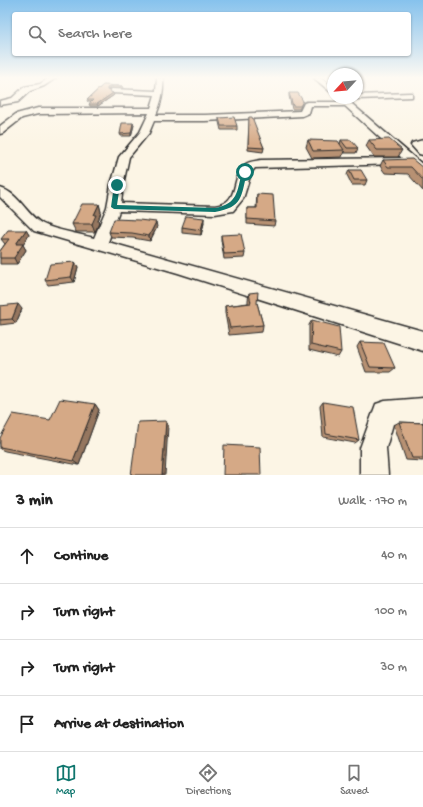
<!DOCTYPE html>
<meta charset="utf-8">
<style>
:root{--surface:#fff;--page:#f2f2f2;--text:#222;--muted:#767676;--line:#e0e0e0;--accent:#0f766e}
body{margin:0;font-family:"Gochi Hand",sans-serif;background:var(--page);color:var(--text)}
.compass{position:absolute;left:327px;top:68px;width:36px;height:36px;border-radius:50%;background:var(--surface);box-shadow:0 1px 3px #0004;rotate:244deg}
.stop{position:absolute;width:12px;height:12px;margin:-9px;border:3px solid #0f766e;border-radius:50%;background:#fff}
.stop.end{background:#0f766e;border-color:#fff;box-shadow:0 1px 4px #0008}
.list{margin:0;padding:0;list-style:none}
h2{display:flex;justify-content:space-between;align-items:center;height:52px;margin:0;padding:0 16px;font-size:17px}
h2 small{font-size:13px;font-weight:400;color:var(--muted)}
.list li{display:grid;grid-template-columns:26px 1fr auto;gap:12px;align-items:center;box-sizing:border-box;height:56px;padding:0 16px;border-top:1px solid var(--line)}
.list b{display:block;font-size:15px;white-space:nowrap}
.list em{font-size:13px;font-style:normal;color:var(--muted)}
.icon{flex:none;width:22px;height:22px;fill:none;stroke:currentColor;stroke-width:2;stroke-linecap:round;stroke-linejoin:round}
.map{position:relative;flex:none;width:423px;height:475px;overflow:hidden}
.search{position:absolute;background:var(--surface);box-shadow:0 1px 3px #0004;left:12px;right:12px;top:12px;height:44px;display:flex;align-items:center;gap:10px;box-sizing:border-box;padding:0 14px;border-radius:4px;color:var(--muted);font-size:15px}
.sheet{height:276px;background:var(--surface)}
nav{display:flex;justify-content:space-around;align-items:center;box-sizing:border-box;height:56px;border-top:1px solid var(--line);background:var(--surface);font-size:11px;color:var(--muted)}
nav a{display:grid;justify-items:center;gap:2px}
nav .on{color:var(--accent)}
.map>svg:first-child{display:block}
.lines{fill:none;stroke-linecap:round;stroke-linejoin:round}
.minor-casing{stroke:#2b2b2b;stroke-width:3}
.minor{fill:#fcf5e5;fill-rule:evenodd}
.wall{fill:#b79173;stroke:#2b2b2b}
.shaded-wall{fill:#95765e;stroke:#2b2b2b}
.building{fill:#d5a986;stroke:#2b2b2b}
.route{fill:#0f766e}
</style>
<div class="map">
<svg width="423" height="475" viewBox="0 0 423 475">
<rect width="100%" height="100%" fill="#fcf5e5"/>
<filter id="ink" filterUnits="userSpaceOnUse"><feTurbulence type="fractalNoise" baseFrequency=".025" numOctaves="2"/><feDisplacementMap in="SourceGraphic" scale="8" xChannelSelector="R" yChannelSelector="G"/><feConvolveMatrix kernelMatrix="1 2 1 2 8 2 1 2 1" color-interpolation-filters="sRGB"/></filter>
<g filter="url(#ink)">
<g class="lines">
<!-- minor casing -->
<g class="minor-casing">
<path id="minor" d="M49 78H56L44 86 30 91 18 102 0 105V101L12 98 24 87 40 84Z
M157 78H163C164 91 161 104 156 115H205L300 111 304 103 307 102H339L336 98H345L423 165V174L419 173 407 162 402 164 255 168 251 173 243 199 233 211 215 214 119 211 108 242 423 331V351L178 273 34 231 0 197V188C19 193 26 215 43 224 55 230 80 234 94 238L107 207 111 185 119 157 140 132 149 113 38 114 22 118 3 133 0 134V126L16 114 38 108H151L155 95 112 93 108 91 112 89 156 91ZM311 106H345L402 158 261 160C256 161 250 161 246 164 229 177 242 202 215 206L121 203 123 185 129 157 149 133 154 121H205L302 116 309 113Z
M314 78H321L333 88V94Z
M409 93H412V97L357 99 354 98H357V95Z
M423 140V155L419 154 411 145 412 143Z
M423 398V422L393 424 386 448 388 475H360V448L376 404 385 401Z"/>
</g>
<!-- minor -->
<use href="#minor" class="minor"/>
</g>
<!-- wall -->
<path class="wall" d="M103 85 122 86 123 88H112L107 90V91L113 93 114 95 98 106H90L89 104 92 102H88L87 100Z
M289 93 302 104 299 109H292L289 96Z
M249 117 264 148 263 152 248 150Z
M219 118 237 126V130H221L219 122Z
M133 123 134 125 131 136H121L120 134Z
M308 140 340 144 341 140 358 148 356 153H345L344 151 342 157 312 158 306 147Z
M369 140 402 150 398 157H374L366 146Z
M383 160 423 168V191L408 174 385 173 380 166Z
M349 170 367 180 365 185H352L347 175Z
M257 194 275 221 274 226 247 224V208H256Z
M99 204 101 212 98 221 99 223 95 232H76L72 224Z
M204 223 201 235 182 233V227Z
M157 227 150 241 133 238 111 237 109 232Z
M26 230 29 235 23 245 26 250 17 264H0V251L5 244 1 239Z
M221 235 245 253 244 258 224 259 221 240Z
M75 262 78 267 74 282 48 285 45 280Z
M249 293 257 303 263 325 262 332 229 335 225 313V306L248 303V300Z
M0 306 22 309 16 323 0 325Z
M312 320 341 352 338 357 309 350V325Z
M360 342 395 368 390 372H366L357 347Z
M323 402 359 440 355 443 323 437 320 406Z
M95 404 99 410 79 465 5 451 0 449V438Z
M399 422 423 423V461L406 460 394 425Z"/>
<!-- shaded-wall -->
<path class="shaded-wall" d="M112 86V88L107 90V92V88Z
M113 93 114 95 98 106 97 104Z
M133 123 134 125 131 136V133Z
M99 204 101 212 98 221 99 223 95 232 92 224 94 215Z
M204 218V223L201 235V230Z
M156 222 157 227 150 241 149 236Z
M26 230 29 235 23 245 26 250 17 264 14 258 16 244Z
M75 262 78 267 74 282 71 277Z
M18 304 22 309 16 323 12 319Z
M95 404 99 410 79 465 73 461Z
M166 421 168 426 165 475H162Z"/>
<!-- building -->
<path class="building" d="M103 85 122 86H112L107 88V90L113 93 97 104H89L93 100H87Z
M289 93H298L303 101 300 106H293Z
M234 117 237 126H221L219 118Z
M249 117H252L264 148 248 147Z
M122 123H133L131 133 120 134Z
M389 139 402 150H377L369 140Z
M308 140 338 141 344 150 313 151Z
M341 140H351L358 148H347Z
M412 159 423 168V180L411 167H388L383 160Z
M349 170H361L367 180H354Z
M257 194 273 195 275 221 247 219V208H257Z
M82 204H99L94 215H96L92 224H72Z
M186 216 204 218 201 230 182 227Z
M114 219 139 220 156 222 149 236 132 233 109 232Z
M8 230H26L16 244H23L14 258H0V251L9 239H1Z
M241 234 245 253 224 254 221 235Z
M75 262 71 277 45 280 50 264Z
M258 292 257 303 263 325 230 328 225 306 251 303 249 293Z
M18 304 12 319 0 320V306Z
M312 320 339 327 341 352 311 345Z
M360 342 384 343 395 368 370 367Z
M60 399 95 404 73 461 0 447V438L13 414 50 420Z
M323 402 353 407 359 440 326 434Z
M166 421 162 475H131L138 422Z
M399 422 423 423V458H412Z
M224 445 260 447 261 475H223Z"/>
</g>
<!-- sky -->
<linearGradient id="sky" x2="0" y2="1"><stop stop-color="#86c2ed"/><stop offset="0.54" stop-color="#fefaf3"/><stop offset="1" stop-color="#fefaf3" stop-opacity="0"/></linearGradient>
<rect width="423" height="144" fill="url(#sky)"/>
<!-- route -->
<path class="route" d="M245 170 247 172C241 197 243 207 215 212L114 209 111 207 114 185 117 184 120 185 117 205 215 208C238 204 237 191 242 172Z"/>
</svg>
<svg class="compass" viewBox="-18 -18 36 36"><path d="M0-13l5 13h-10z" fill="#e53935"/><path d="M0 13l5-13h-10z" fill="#767676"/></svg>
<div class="stop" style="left:245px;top:172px"></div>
<div class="stop end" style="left:117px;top:185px"></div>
<div class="search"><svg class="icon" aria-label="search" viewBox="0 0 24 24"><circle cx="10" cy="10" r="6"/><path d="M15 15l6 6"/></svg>Search here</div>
</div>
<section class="sheet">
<h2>3 min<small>Walk · 170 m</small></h2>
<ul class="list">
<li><svg class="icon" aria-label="ahead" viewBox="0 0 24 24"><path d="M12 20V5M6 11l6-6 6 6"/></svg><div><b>Continue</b></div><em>40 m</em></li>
<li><svg class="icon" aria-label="right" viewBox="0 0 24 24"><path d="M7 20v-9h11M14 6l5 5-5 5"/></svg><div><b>Turn right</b></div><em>100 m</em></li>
<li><svg class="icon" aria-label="right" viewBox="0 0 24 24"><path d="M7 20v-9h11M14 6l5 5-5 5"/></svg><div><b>Turn right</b></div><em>30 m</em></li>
<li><svg class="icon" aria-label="arrive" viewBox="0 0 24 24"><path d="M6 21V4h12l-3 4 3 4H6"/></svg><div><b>Arrive at destination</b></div></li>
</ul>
</section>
<nav>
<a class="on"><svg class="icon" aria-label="map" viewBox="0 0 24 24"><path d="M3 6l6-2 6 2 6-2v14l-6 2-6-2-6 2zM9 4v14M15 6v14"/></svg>Map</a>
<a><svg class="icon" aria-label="directions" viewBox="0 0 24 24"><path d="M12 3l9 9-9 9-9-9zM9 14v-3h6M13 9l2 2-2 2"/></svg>Directions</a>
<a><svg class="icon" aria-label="saved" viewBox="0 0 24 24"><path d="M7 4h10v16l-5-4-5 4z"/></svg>Saved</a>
</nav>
